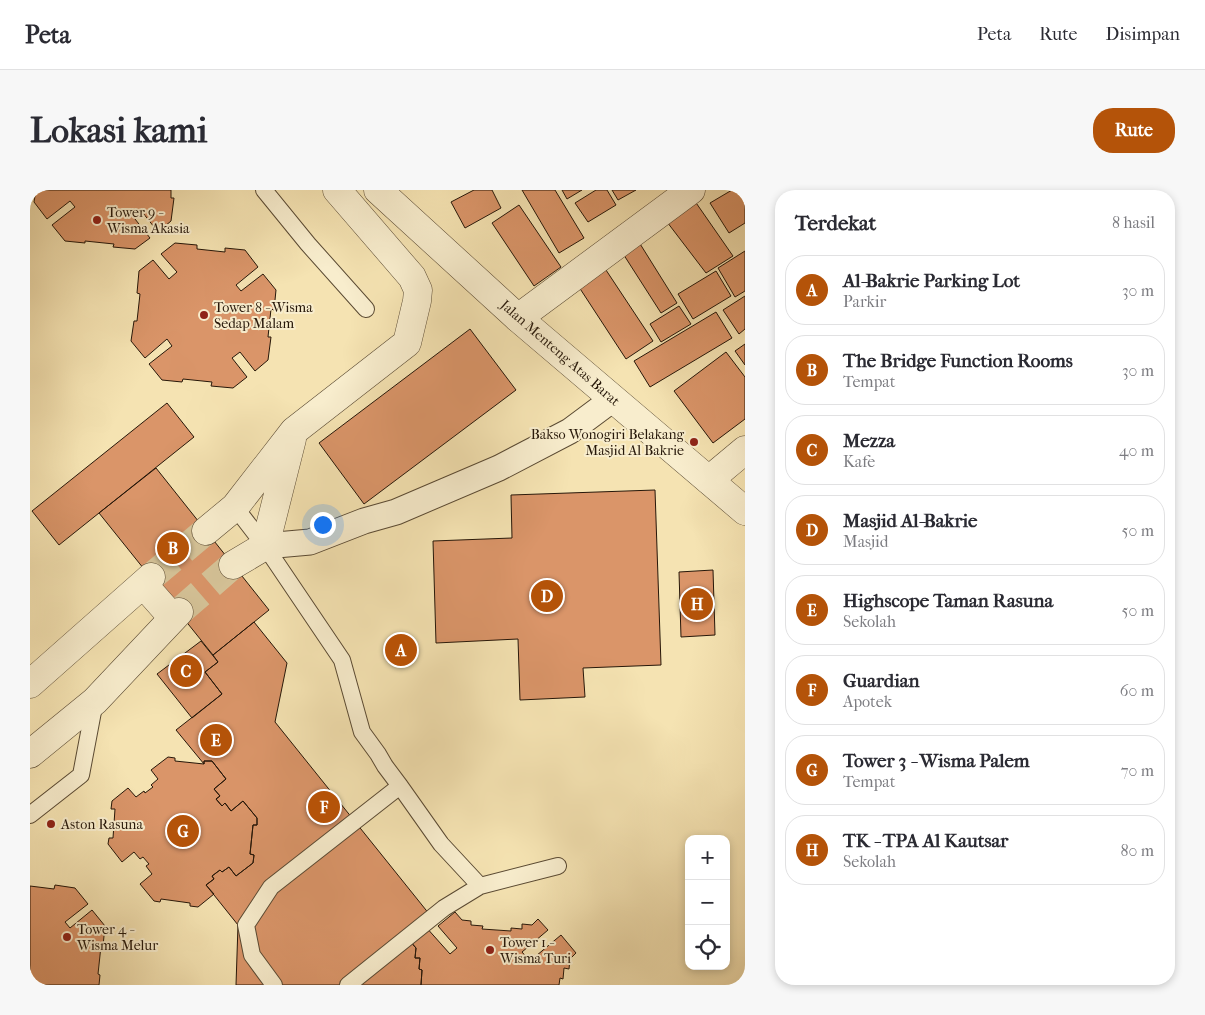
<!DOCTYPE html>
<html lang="id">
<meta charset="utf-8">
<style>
:root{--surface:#fff;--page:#f7f7f7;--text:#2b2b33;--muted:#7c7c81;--line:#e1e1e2;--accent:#b45309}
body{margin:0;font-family:"IM FELL French Canon",serif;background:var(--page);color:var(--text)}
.controls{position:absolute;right:15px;bottom:15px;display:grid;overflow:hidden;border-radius:10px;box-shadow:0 2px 8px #0003}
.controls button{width:45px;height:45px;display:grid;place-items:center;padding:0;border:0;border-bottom:1px solid var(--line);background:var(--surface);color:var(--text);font:25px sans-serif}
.you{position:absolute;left:292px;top:334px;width:18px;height:18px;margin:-12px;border:4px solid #fff;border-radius:50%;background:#1a73e8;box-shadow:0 0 0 8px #1a73e833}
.badge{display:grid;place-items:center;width:32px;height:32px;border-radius:50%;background:var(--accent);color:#fff;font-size:16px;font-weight:700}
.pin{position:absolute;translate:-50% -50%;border:2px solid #fff;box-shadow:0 1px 5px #0006}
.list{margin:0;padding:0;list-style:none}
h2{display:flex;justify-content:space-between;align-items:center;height:65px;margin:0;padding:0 20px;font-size:21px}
h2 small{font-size:16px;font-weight:400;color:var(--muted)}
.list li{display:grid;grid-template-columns:32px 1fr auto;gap:15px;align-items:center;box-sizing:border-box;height:70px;margin:0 10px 10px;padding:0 10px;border:1px solid var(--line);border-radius:20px}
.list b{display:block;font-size:19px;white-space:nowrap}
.list p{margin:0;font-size:16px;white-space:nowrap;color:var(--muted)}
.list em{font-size:16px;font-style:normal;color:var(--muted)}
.icon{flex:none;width:28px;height:28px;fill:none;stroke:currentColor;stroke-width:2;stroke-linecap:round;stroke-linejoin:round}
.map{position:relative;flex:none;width:715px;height:795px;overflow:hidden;border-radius:20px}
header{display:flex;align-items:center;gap:30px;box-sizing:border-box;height:70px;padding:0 25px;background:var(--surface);border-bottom:1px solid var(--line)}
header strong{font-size:24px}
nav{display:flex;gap:28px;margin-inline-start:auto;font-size:18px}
.intro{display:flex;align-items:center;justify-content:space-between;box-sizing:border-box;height:120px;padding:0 30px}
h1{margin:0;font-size:35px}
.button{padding:12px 22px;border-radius:20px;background:var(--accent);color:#fff;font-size:18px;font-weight:700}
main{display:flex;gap:30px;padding:0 30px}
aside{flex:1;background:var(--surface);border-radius:20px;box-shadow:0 2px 8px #0003}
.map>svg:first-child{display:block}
.building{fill:#da9569;stroke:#261709}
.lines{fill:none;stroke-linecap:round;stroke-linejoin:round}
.minor-tunnel{stroke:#d6c499;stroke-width:28;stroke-dasharray:28 14;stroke-linecap:butt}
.service-casing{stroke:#5a4a33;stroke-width:18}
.pedestrian-casing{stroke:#5a4a33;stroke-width:27}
.minor-casing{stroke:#5a4a33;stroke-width:29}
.tertiary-casing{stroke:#5a4a33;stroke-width:29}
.service{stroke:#f8edcd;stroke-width:16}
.pedestrian{stroke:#f8edcd;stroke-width:25}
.minor{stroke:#f8edcd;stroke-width:28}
.tertiary{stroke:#f8edcd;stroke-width:28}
.poi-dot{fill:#8f2418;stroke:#f8edcd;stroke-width:2}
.labels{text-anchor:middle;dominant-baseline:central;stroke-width:4;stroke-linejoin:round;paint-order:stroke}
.poi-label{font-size:14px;fill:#261709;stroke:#f8edcd;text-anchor:start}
.street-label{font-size:14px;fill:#261709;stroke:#f8edcd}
</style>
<header>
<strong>Peta</strong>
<nav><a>Peta</a><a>Rute</a><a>Disimpan</a></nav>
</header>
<div class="intro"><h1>Lokasi kami</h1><a class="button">Rute</a></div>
<main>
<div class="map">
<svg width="715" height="795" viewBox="0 0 715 795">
<rect width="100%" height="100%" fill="#f5e3b2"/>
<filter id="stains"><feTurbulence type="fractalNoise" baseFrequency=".004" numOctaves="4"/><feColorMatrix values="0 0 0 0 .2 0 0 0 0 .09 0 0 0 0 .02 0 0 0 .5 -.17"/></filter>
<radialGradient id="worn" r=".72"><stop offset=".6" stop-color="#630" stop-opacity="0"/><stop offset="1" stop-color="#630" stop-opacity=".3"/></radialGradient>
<!-- building -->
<path class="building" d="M6 0H141V8H144L141 31 128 42 113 23 105 29 120 48 105 59 83 57 84 54 55 51V53L35 51 22 35 45 17 40 11 17 29 4 12Z
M444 0H462L471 18 435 38 421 12Z
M492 0H525L554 48 529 63Z
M532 0H552L537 9Z
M566 0H577L586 15 558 32 545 13Z
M582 0H606L588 10Z
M702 0H715V33L699 43 680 13Z
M662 7 703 66 676 83 634 28Z
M489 15 531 77 504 96 462 33Z
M607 49 647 113 631 123 590 59Z
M145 53 167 55V59L195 62V58L215 60 228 77 206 95 211 101 233 84 246 100 244 120 241 119 238 147H241L238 170 225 181 210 162 202 168 217 187 203 198 181 196 182 192 153 189 152 192 132 190 119 174 142 156 137 149 115 168 101 151 104 131H107L110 104 107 103 109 81 123 70 139 89 147 82 131 64Z
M715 61V101L705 107 688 78Z
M574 77 623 151 596 169 547 94Z
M686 81 701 106 663 129 648 104Z
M715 106V139L709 144 693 120Z
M649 116 661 134 631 152 620 134Z
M686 122 702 148 620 197 604 171Z
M440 139 486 200 334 314 289 253Z
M715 154V175L705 161Z
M696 162 715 187V229L683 253 644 201Z
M137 213 164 247 29 355 2 321Z
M126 278 239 420 183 465 69 323Z
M625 300 631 475 553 478 555 507 490 510 488 449 406 453 403 351 482 348 481 305Z
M683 380 685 445 651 447 649 382Z
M224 432 257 473 245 532 404 730 379 750 386 758 385 768H390L389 779 392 780 391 795H206L208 735 176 695 184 689 182 686 190 680 192 682 199 677 206 686 223 673 224 665 220 664 223 635H227V628L213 611 201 621 195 613 192 616 186 609 190 606 184 599 196 589 182 571H174V574L146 540 192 504 175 482 188 472 183 465Z
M171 451 188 472 175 482 192 504 162 528 127 484Z
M138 567 145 568V571L174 574V571H182L196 589 184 599 190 606 186 609 192 616 195 613 201 621 213 611 227 628V635H223L220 664 224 665 223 673 206 686 199 677 192 682 190 680 182 686 184 689 176 695 184 704 168 717 160 716V713L131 709 130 712 124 711 110 694 122 684 116 676 119 674 113 667 110 669 104 662 92 672 78 654 79 648H83L85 619H81L82 611 98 598 106 607 114 601 115 603 123 597 121 595 128 589 121 580Z
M25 695 45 698 58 714 35 732 40 738 62 720 75 736 73 756H71L68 784 70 785 69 795H0V696L24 699Z
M425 722 432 730 441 731V735L453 736 452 739 481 741V738L492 739V734L502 735 508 729 518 740 492 762 500 771 531 745 546 763 540 769 539 779 534 778 533 789 530 788 529 795H391L392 780 389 779 390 768H385L386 758 379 750 395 736 420 764 427 758 408 736Z"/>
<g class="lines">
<!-- minor-tunnel -->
<path class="minor-tunnel" d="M121 387 176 341
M149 422 203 375"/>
<!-- service casing -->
<g class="service-casing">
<path id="service" d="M234 0 278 54 336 119
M205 317 235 356 312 470 332 542 348 564 355 576 370 596 411 654 450 696 528 676
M0 625 51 585 65 511
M244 795 222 765 216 735 241 697 370 596
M318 795 414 718 450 696"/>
</g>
<!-- pedestrian casing -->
<g class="pedestrian-casing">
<path id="pedestrian" d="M235 356 280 352 334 331 366 322 469 278 540 241 583 209"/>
</g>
<!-- minor casing -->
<g class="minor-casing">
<path id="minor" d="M488 128 661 0
M679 290 715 260
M176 341 205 317 264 241 377 153 387 111 388 100 382 87 307 0
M203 375 235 356 262 249
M113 394 143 428
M0 494 121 387
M0 564 65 511 149 422"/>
</g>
<!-- tertiary casing -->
<g class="tertiary-casing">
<path id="tertiary" d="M348 0 488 128 715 321"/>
</g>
<!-- service -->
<use href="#service" class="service"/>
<!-- pedestrian -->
<use href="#pedestrian" class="pedestrian"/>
<!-- minor -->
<use href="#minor" class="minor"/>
<!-- tertiary -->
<use href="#tertiary" class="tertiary"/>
</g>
<!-- markers -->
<g class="poi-dot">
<circle cx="67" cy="30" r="5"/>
<circle cx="174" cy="125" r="5"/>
<circle cx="664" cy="252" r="5"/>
<circle cx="21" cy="634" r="5"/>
<circle cx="37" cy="747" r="5"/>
<circle cx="460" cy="760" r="5"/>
</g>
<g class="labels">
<!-- poi labels -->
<g class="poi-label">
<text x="77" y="22">Tower 9 -<tspan x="77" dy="16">Wisma Akasia</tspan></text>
<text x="184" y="117">Tower 8 - Wisma<tspan x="184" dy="16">Sedap Malam</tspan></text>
<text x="654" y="244" text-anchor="end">Bakso Wonogiri Belakang<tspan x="654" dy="16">Masjid Al Bakrie</tspan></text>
<text x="31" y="634">Aston Rasuna</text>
<text x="47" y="739">Tower 4 -<tspan x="47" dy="16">Wisma Melur</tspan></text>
<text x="470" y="752">Tower 1 -<tspan x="470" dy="16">Wisma Turi</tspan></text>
</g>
<!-- street labels -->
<g class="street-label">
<text transform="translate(530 163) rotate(41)">Jalan Menteng Atas Barat</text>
</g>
</g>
<rect width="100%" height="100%" filter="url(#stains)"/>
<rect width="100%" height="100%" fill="url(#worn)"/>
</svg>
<div class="controls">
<button>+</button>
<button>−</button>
<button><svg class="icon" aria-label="locate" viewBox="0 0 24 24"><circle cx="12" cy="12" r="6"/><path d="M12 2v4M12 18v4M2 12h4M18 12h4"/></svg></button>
</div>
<div class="you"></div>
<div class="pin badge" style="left:371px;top:460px">A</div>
<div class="pin badge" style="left:143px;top:358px">B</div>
<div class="pin badge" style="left:156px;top:481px">C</div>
<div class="pin badge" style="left:517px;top:406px">D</div>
<div class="pin badge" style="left:186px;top:550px">E</div>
<div class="pin badge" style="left:294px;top:617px">F</div>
<div class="pin badge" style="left:153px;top:641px">G</div>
<div class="pin badge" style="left:667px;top:414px">H</div>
</div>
<aside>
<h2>Terdekat<small>8 hasil</small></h2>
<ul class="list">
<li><span class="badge">A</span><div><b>Al-Bakrie Parking Lot</b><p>Parkir</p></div><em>30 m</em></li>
<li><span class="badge">B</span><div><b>The Bridge Function Rooms</b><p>Tempat</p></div><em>30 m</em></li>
<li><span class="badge">C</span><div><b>Mezza</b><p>Kafe</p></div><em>40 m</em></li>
<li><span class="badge">D</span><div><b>Masjid Al-Bakrie</b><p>Masjid</p></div><em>50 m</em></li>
<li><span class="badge">E</span><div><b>Highscope Taman Rasuna</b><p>Sekolah</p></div><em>50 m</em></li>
<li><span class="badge">F</span><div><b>Guardian</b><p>Apotek</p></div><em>60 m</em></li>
<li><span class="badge">G</span><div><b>Tower 3 - Wisma Palem</b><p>Tempat</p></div><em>70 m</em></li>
<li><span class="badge">H</span><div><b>TK - TPA Al Kautsar</b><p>Sekolah</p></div><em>80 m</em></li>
</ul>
</aside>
</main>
